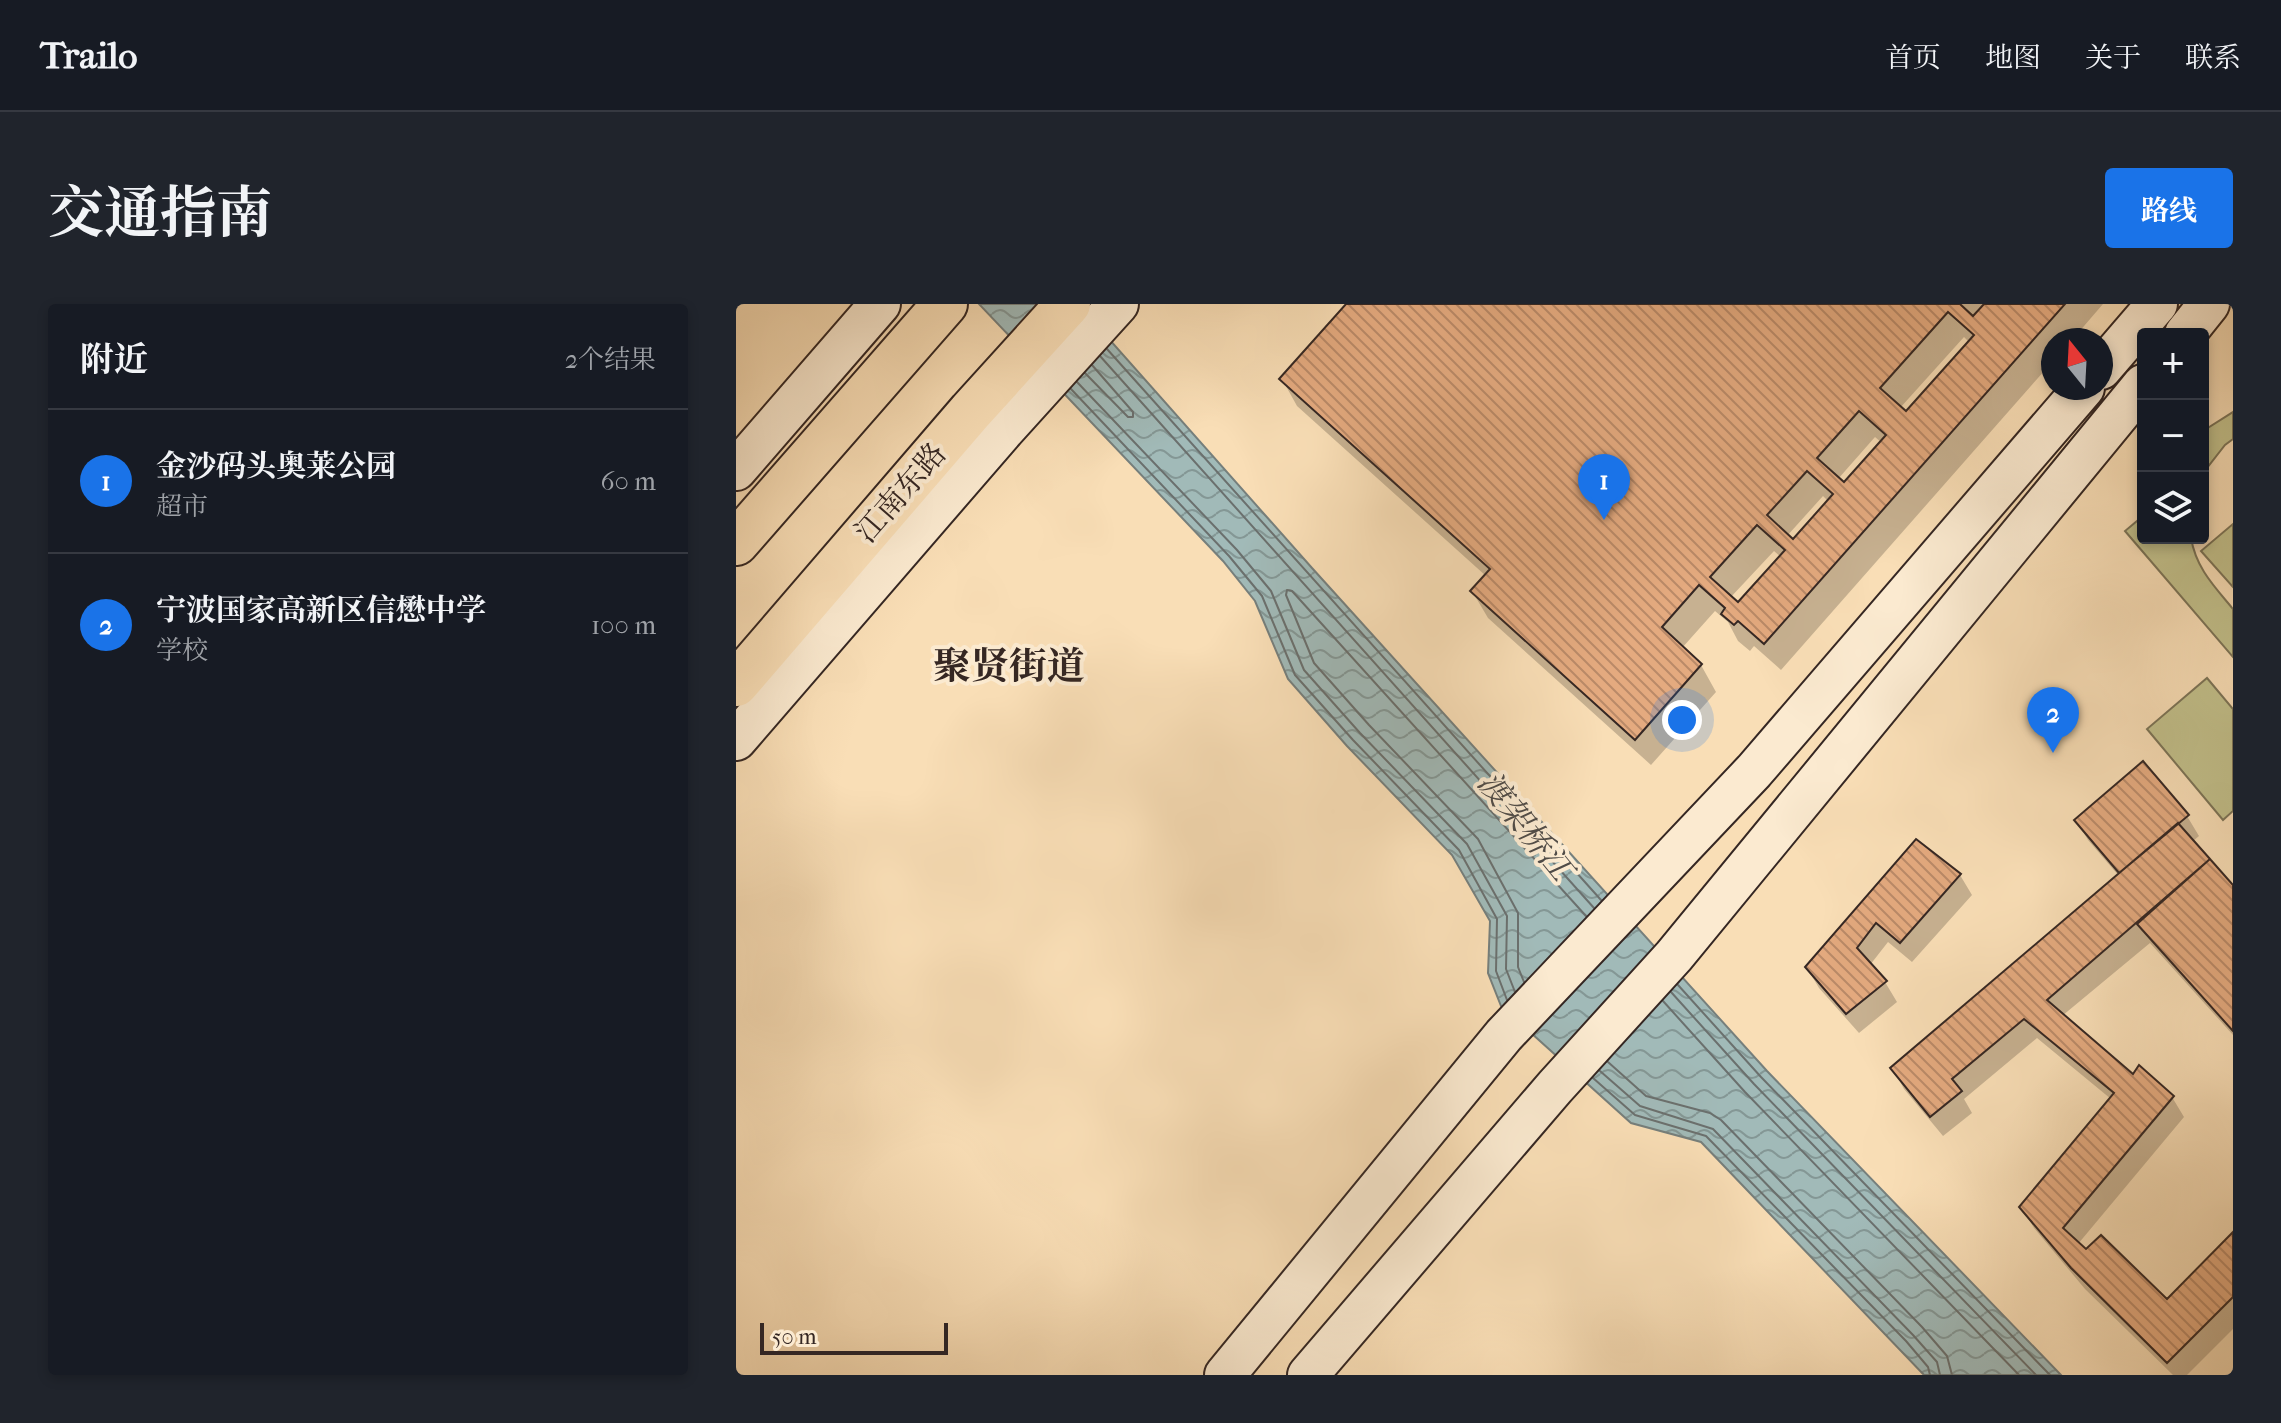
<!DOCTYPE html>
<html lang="zh">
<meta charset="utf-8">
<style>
:root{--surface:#171b24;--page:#20242c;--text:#f1f3f6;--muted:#9ea1a6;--line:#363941;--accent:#1a73e8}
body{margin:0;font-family:"IM FELL French Canon","Noto Serif SC",serif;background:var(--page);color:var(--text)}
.controls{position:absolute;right:24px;top:24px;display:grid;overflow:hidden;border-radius:8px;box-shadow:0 4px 12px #0003}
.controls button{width:72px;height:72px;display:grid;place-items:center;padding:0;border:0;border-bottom:2px solid var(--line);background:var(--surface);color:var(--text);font:40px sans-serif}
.compass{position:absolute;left:1305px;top:24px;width:72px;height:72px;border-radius:50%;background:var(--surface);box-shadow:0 4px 12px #0003;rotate:342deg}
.scale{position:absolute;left:24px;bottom:20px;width:188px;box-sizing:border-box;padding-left:8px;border:4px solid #352723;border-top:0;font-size:22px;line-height:28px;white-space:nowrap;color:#352723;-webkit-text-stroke:6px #fbead0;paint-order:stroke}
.you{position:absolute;left:946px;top:416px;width:28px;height:28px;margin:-20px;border:6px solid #fff;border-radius:50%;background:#1a73e8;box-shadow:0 0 0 12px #1a73e833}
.badge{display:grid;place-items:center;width:52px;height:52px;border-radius:50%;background:var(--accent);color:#fff;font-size:26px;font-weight:700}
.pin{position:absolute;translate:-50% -66px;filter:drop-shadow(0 2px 4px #0008)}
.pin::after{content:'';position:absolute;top:42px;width:28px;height:24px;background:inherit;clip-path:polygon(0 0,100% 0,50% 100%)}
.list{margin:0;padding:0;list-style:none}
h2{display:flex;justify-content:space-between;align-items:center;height:104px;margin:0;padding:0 32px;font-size:34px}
h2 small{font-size:26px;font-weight:400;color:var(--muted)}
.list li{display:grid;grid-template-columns:52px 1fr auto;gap:24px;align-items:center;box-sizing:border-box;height:144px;padding:0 32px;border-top:2px solid var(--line)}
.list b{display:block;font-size:30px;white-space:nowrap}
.list p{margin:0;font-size:26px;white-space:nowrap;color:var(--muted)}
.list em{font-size:26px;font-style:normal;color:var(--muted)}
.icon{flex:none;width:44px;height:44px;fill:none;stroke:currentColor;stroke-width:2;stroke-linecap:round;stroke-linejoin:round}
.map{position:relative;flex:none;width:1497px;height:1071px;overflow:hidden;border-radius:8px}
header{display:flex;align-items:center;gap:48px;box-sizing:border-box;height:112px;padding:0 40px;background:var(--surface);border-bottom:2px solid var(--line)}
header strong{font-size:38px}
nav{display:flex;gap:44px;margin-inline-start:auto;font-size:28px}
.intro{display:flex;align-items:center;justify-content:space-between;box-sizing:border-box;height:192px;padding:0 48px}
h1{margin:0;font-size:56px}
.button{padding:20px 36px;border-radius:8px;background:var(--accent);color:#fff;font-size:28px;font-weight:700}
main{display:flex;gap:48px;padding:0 48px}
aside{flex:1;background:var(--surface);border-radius:8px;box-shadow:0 4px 12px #0003}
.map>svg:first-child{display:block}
.grass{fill:#c2c08b;stroke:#7c7457;stroke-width:2}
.water{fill:url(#water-waves);stroke:#767f7c;stroke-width:2}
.shadow{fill:#0003;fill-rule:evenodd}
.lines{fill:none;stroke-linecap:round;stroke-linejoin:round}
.shore{stroke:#6b706e;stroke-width:2}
.building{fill:url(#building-back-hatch);stroke:#352723;stroke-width:2;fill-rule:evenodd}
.secondary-casing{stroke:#352723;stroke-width:44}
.primary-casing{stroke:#352723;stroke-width:48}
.secondary{stroke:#fbead0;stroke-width:40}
.primary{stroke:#f9deb6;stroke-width:44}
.labels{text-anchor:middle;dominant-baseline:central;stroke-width:8;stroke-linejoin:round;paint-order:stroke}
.street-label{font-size:30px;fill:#352723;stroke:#fbead0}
.water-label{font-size:32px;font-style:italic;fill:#504c48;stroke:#fbead0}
.district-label{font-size:38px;font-weight:bold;fill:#352723;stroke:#fbead0}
</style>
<header>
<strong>Trailo</strong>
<nav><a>首页</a><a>地图</a><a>关于</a><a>联系</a></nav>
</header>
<div class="intro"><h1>交通指南</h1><a class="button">路线</a></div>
<main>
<aside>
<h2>附近<small>2个结果</small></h2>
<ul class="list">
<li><span class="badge">1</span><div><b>金沙码头奥莱公园</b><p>超市</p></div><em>60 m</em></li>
<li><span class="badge">2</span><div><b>宁波国家高新区信懋中学</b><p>学校</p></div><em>100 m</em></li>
</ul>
</aside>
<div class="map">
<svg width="1497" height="1071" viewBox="0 0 1497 1071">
<defs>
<pattern id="water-waves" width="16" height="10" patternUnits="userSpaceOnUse" patternTransform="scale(2)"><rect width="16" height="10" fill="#a1bab8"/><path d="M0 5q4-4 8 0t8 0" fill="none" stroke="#849795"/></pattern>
<pattern id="building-back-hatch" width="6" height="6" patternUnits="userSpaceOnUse" patternTransform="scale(2)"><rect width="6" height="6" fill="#e4aa7f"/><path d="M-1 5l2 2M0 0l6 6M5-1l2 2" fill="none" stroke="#ba8a68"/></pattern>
</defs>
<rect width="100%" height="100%" fill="#f9deb6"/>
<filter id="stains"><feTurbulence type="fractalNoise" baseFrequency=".0025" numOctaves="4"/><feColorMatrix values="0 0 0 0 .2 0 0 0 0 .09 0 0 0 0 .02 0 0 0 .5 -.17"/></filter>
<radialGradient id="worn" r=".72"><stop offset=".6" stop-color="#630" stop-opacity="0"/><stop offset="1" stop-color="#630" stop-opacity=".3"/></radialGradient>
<!-- grass -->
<path class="grass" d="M1497 108V135L1489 141 1467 169V127Z
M1407 212V234H1455C1460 264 1478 282 1497 305V353L1389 227Z
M1497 220V283L1465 247Z
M1471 374 1497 405V507L1487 516 1411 425Z"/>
<!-- water -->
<path class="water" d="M243 0H342L576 264 1031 767 1325 1071H1188L965 838 895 819 765 702 752 669 754 617 716 551 611 442 552 375 519 297 487 257Z"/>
<!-- shadow -->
<path class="shadow" d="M613 0H1367L1336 36H1317V57L1045 366 1018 342 1014 347 1002 337 992 318 979 307 946 344 965 361 980 388 915 461 752 314 736 287 750 272 561 102 546 75ZM1228 33 1234 39 1170 109 1164 104ZM1139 133 1146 139 1108 181 1102 175ZM1087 192 1093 198 1058 237 1051 232ZM1038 247 1045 253 1002 301 994 294Z
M1451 512 1463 532 1456 538 1497 584V731L1414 639 1326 712 1397 773 1436 793 1448 813 1342 940 1431 998 1497 931V1025L1451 1071H1437L1349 985 1298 924 1286 904 1375 795 1301 734 1228 795 1236 809 1207 832 1168 785 1157 765 1383 572 1352 536 1340 516Z
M1180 537 1224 571 1236 591 1176 658 1152 638 1134 661 1149 678 1161 698 1123 729 1083 684 1071 664Z"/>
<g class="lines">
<!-- shore -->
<path class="shore" d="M371 45 865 596
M364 52 858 604
M349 69 392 113H397V108L356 61
M341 78 501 246 535 287 568 366 624 429 731 540 771 612 770 665 779 688
M335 85 493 252 526 292 559 371 617 436 723 546 761 615 760 667 771 696
M788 678 782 663V609L742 535 633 421 578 359 550 291 551 286 556 287 850 612
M942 681 1025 773 1314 1071
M935 688 1018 780 1300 1071
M927 697 1009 788 1283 1071
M872 758 910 792 974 809 985 816 1186 1023 1211 1052 1216 1071
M864 767 904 802 977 825 1177 1031 1201 1058 1204 1071
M857 774 899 811 970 832 1170 1037 1192 1063 1194 1071"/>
</g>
<!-- building -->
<path class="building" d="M610 0H1224L1237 12 1248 0H1329L1028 340 1002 317 998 321 985 310 989 304 963 281 926 323 966 360 899 436 734 287 754 265 543 75ZM1212 8 1238 31 1170 107 1144 84ZM1123 107 1150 131 1108 178 1081 154ZM1071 167 1097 190 1057 235 1031 211ZM1021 221 1049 246 1002 298 974 273Z
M1407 457 1453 511 1383 569 1338 516Z
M1442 519 1474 555 1311 696 1397 770 1403 761 1438 792 1327 924 1350 945 1365 931 1431 995 1497 928V993L1431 1059 1335 964 1283 903 1378 789 1288 715 1216 775 1226 787 1194 813 1154 764Z
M1180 535 1225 570 1164 639 1140 619 1121 644 1151 677 1110 710 1069 663Z
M1474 555 1497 581V727L1401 620Z"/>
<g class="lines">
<!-- secondary casing -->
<g class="secondary-casing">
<path id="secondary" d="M1449 30 1473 0
M1365 65 1421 0
M0 166 144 0
M0 436 268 126 382 0
M489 1071 768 731 1018 467 1348 84
M572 1071 819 783 938 652 1407 81"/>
</g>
<!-- primary casing -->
<g class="primary-casing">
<path id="primary" d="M0 239 209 0
M0 380 235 107 332 0"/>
</g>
<!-- secondary -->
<use href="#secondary" class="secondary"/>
<!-- primary -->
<use href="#primary" class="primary"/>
</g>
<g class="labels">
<!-- street labels -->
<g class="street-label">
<text transform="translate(165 189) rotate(-49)">江南东路</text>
</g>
<!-- water labels -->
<g class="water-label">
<text transform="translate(789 522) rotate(51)">渡架桥江</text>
</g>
<!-- district labels -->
<g class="district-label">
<text x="273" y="362">聚贤街道</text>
</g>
</g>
<rect width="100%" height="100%" filter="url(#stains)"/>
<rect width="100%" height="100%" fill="url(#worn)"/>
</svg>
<div class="controls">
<button>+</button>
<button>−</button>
<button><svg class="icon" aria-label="layers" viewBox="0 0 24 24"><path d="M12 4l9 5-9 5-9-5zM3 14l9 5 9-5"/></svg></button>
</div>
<svg class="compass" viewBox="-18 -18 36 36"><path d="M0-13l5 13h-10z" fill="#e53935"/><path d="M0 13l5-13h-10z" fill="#9ea1a6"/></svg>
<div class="scale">50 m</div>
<div class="you"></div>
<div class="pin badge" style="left:868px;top:216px">1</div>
<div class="pin badge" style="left:1317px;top:449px">2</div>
</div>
</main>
